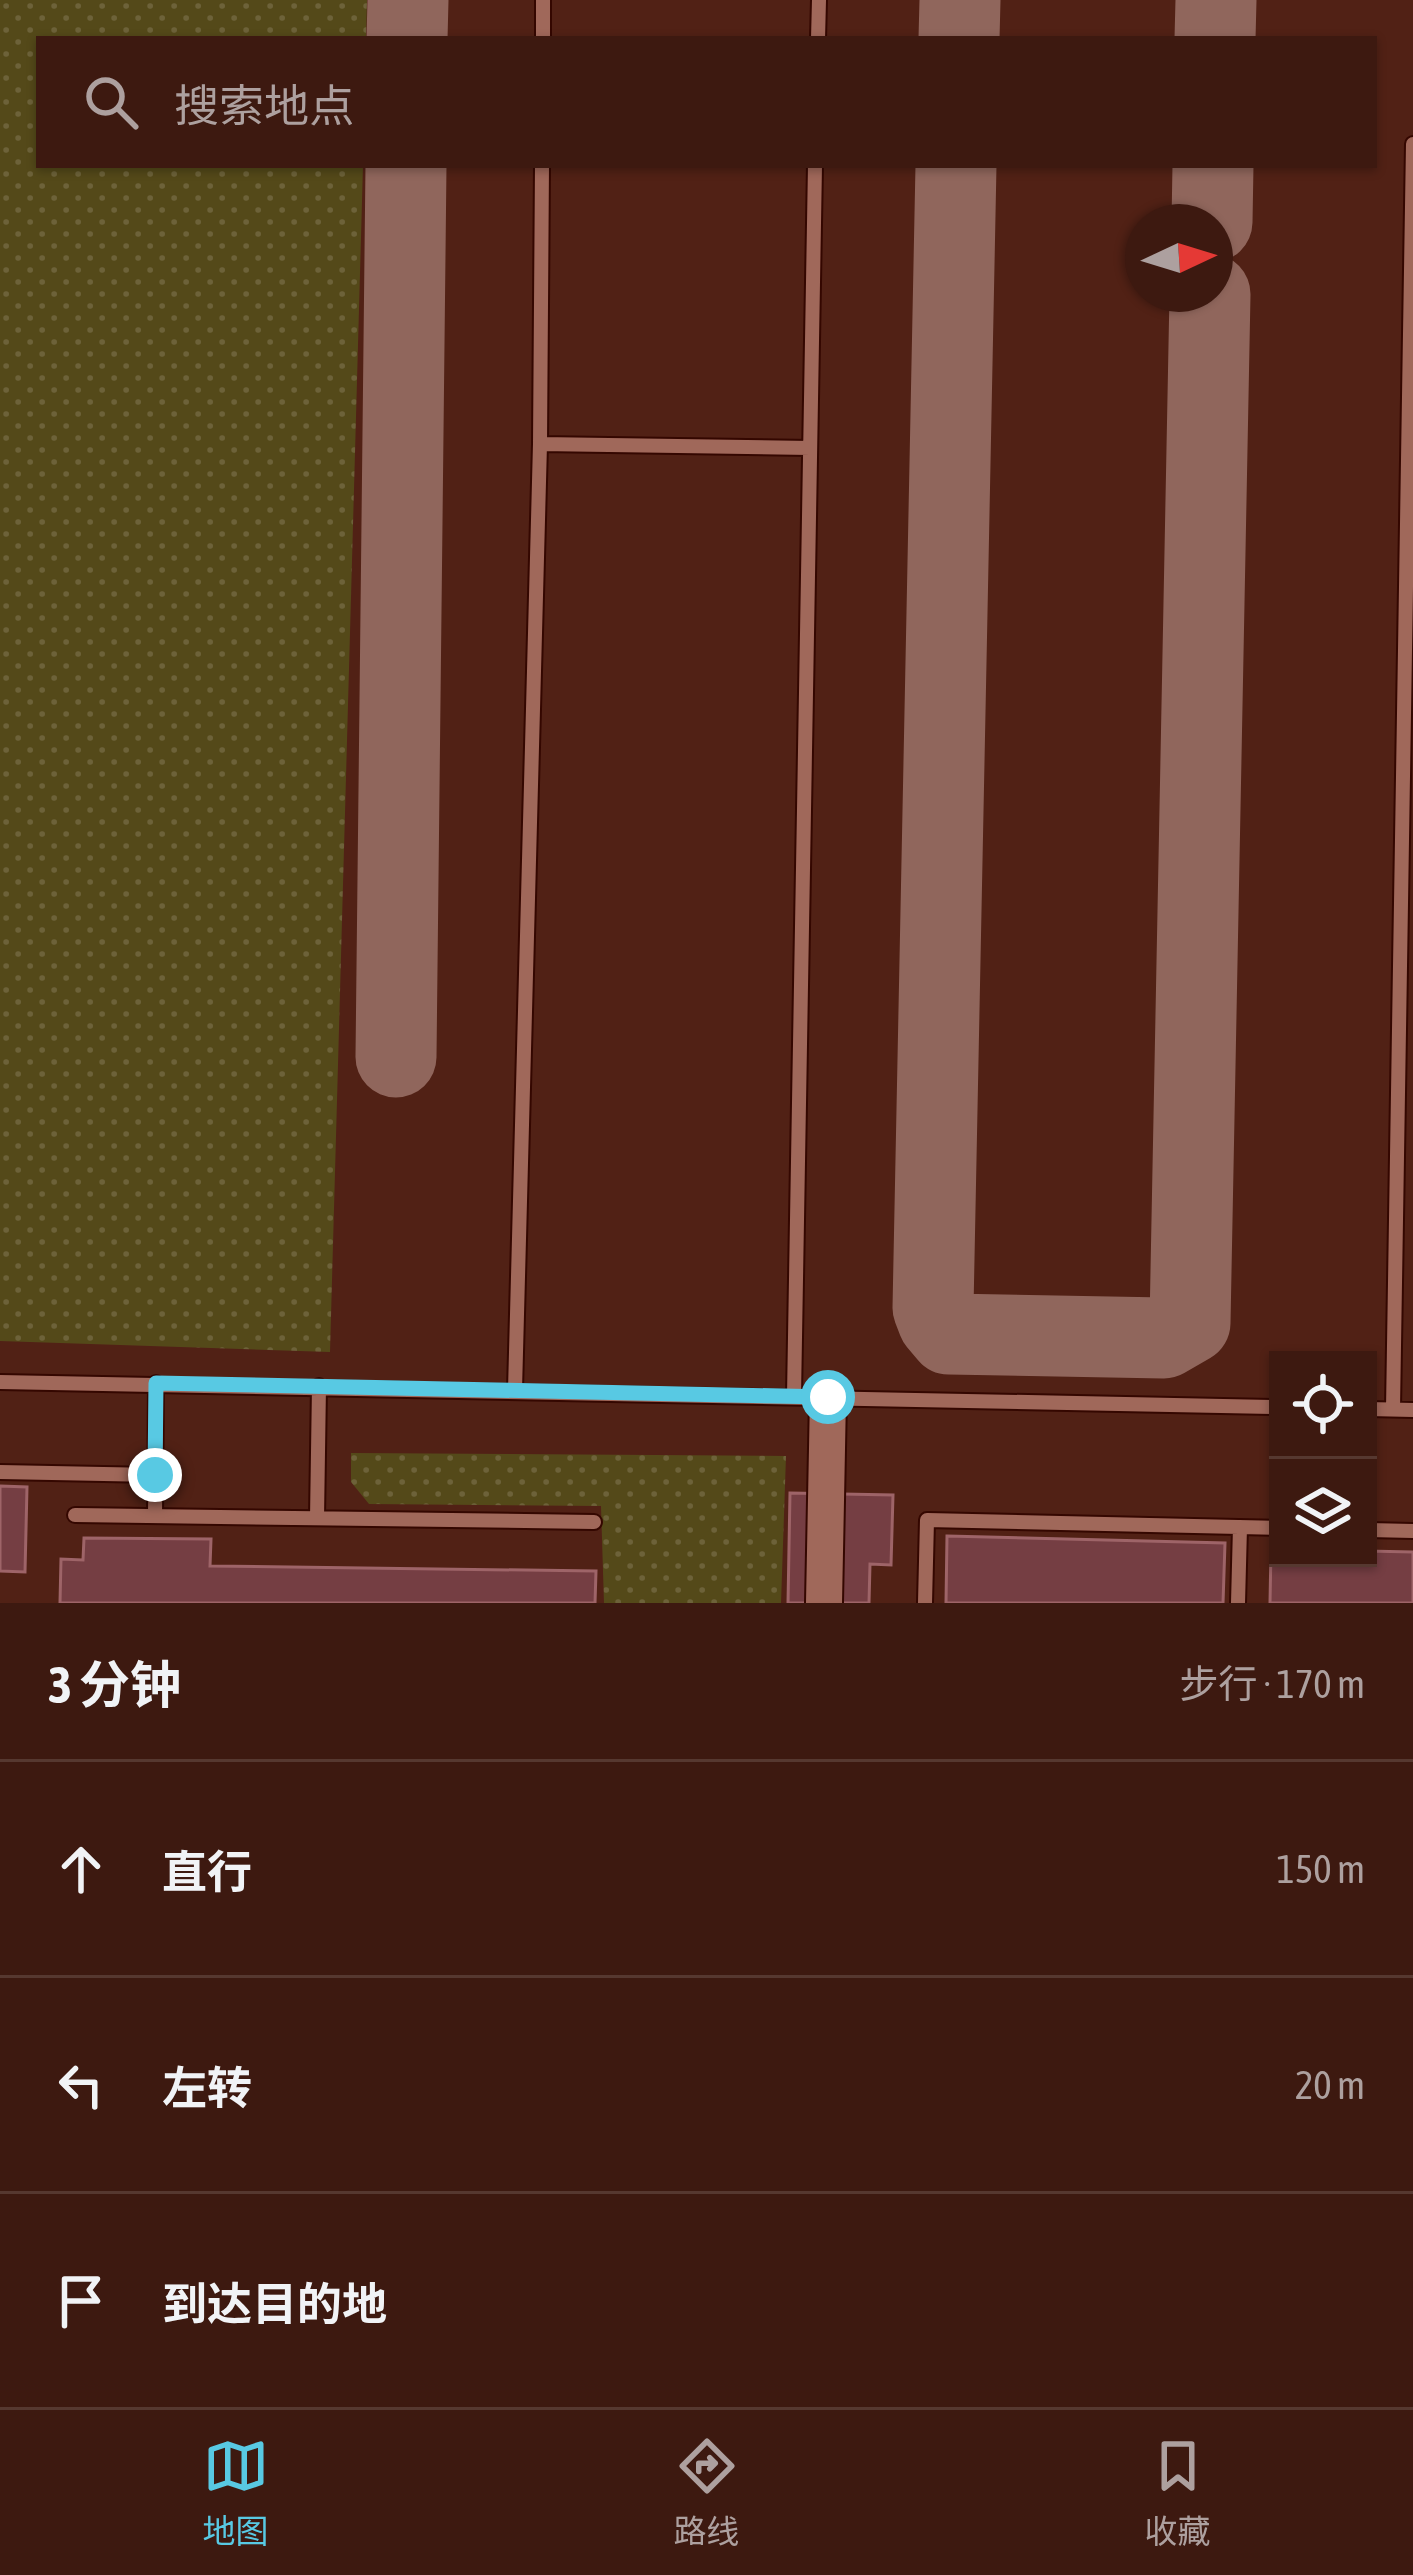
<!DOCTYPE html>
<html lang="zh">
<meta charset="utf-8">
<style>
:root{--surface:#3d1910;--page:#48261e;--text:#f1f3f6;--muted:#ada09f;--line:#563830;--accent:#58c9e3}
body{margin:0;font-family:"Asap Condensed","Noto Sans SC",sans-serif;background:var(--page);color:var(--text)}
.controls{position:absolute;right:36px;bottom:36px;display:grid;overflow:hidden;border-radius:0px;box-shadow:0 3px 9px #0004}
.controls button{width:108px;height:108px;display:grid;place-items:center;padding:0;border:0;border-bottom:3px solid var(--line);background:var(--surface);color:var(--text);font:60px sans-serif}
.compass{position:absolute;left:1125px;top:204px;width:108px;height:108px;border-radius:50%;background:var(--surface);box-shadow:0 3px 9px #0004;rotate:86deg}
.stop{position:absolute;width:36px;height:36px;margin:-27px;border:9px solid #58c9e3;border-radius:50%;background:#fff}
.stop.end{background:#58c9e3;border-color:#fff;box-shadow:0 3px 12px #0008}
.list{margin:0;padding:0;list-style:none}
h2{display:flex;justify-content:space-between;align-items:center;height:156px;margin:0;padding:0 48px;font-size:51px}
h2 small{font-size:39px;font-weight:400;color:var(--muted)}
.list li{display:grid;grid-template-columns:78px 1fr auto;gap:36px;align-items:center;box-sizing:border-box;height:216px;padding:0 48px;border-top:3px solid var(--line)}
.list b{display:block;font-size:45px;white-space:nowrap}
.list em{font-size:39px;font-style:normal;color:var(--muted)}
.icon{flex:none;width:66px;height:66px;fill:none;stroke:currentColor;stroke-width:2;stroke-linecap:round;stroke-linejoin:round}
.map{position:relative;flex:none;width:1413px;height:1603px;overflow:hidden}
.search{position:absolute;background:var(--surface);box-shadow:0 3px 9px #0004;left:36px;right:36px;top:36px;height:132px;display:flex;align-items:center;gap:30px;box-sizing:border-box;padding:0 42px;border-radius:0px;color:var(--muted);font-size:45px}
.sheet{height:804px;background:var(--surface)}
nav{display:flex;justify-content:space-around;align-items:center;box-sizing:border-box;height:168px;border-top:3px solid var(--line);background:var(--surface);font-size:33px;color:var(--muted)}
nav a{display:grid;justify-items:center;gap:6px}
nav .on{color:var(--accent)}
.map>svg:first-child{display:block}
.grass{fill:url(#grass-dots)}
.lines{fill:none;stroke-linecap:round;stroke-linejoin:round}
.taxiway{stroke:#90665c;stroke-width:81}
.building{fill:#753e43;stroke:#9e6468;stroke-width:3}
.lane-casing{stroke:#340700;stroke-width:18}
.secondary-casing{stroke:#340700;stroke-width:40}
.lane{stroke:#a0685a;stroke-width:14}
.secondary{stroke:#a0685a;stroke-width:36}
.route{stroke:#58c9e3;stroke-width:15}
</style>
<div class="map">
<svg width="1413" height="1603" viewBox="0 0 1413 1603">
<defs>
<pattern id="grass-dots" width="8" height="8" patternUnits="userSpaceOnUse" patternTransform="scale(3)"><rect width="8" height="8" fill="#544919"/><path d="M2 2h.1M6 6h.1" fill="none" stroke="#6d6239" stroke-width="1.8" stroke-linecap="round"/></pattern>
</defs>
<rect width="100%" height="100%" fill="#512115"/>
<!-- grass -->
<path class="grass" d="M0 0H367L366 39H39V165H363L330 1352 0 1341Z
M351 1453 786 1456 781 1603H604L601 1506 369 1504 351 1482Z"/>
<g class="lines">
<!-- taxiway -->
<path class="taxiway" d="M407 39 408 0
M959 39 960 0
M1215 39 1216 0
M956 165 933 1308 938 1321 949 1334 1164 1338 1190 1323 1210 294
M1212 222 1213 165
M396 1057 406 165"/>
</g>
<!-- building -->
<path class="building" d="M0 1486 27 1487 25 1572 0 1571Z
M790 1493 893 1495 891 1565 870 1564 869 1603H788Z
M947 1536 1225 1543 1223 1603H946Z
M84 1538 211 1539 210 1566 596 1571 595 1603H60L61 1559 83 1560Z
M1271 1549H1278V1558H1368V1551L1413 1552V1603H1270Z"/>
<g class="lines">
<!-- lane casing -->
<g class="lane-casing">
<path id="lane" d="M543 39V0
M818 39 819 0
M540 444 810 448
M0 1382 1278 1407
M515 1390 540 444 542 165
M794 1396 815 165
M1368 1409 1413 1410
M1393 1409 1413 144
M0 1472 155 1475
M75 1515 594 1522
M155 1516 156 1383
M317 1518 319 1386
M1368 1530 1413 1531
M925 1603 927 1520 1278 1528
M1238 1603 1240 1527"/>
</g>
<!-- secondary casing -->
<g class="secondary-casing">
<path id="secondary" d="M824 1603 828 1397"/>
</g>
<!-- lane -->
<use href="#lane" class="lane"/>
<!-- secondary -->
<use href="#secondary" class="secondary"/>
</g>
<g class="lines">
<!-- route -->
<path class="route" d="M155 1475 156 1383 828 1397"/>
</g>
</svg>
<div class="controls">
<button><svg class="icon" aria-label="locate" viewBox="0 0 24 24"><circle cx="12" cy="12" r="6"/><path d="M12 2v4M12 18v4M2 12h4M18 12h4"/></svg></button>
<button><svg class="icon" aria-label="layers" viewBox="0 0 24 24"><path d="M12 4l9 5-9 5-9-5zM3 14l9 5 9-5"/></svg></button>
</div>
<svg class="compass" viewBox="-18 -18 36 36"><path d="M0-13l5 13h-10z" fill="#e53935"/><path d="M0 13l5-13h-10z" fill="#ada09f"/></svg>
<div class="stop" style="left:828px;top:1397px"></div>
<div class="stop end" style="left:155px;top:1475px"></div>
<div class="search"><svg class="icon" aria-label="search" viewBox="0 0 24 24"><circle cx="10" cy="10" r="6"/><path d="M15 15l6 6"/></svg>搜索地点</div>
</div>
<section class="sheet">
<h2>3 分钟<small>步行 · 170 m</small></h2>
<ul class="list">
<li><svg class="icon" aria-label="ahead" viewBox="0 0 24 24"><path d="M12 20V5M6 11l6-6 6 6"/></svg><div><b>直行</b></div><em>150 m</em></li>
<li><svg class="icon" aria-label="left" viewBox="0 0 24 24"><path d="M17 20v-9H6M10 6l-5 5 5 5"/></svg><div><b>左转</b></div><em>20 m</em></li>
<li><svg class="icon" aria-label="arrive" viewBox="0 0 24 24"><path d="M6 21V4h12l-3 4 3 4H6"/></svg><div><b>到达目的地</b></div></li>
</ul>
</section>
<nav>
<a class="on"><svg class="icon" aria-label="map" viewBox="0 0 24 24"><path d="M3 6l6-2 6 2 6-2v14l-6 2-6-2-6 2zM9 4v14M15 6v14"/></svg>地图</a>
<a><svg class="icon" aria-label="directions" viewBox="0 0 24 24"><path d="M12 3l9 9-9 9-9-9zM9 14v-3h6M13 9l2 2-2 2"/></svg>路线</a>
<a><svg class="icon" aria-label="saved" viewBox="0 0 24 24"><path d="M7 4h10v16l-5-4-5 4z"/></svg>收藏</a>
</nav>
